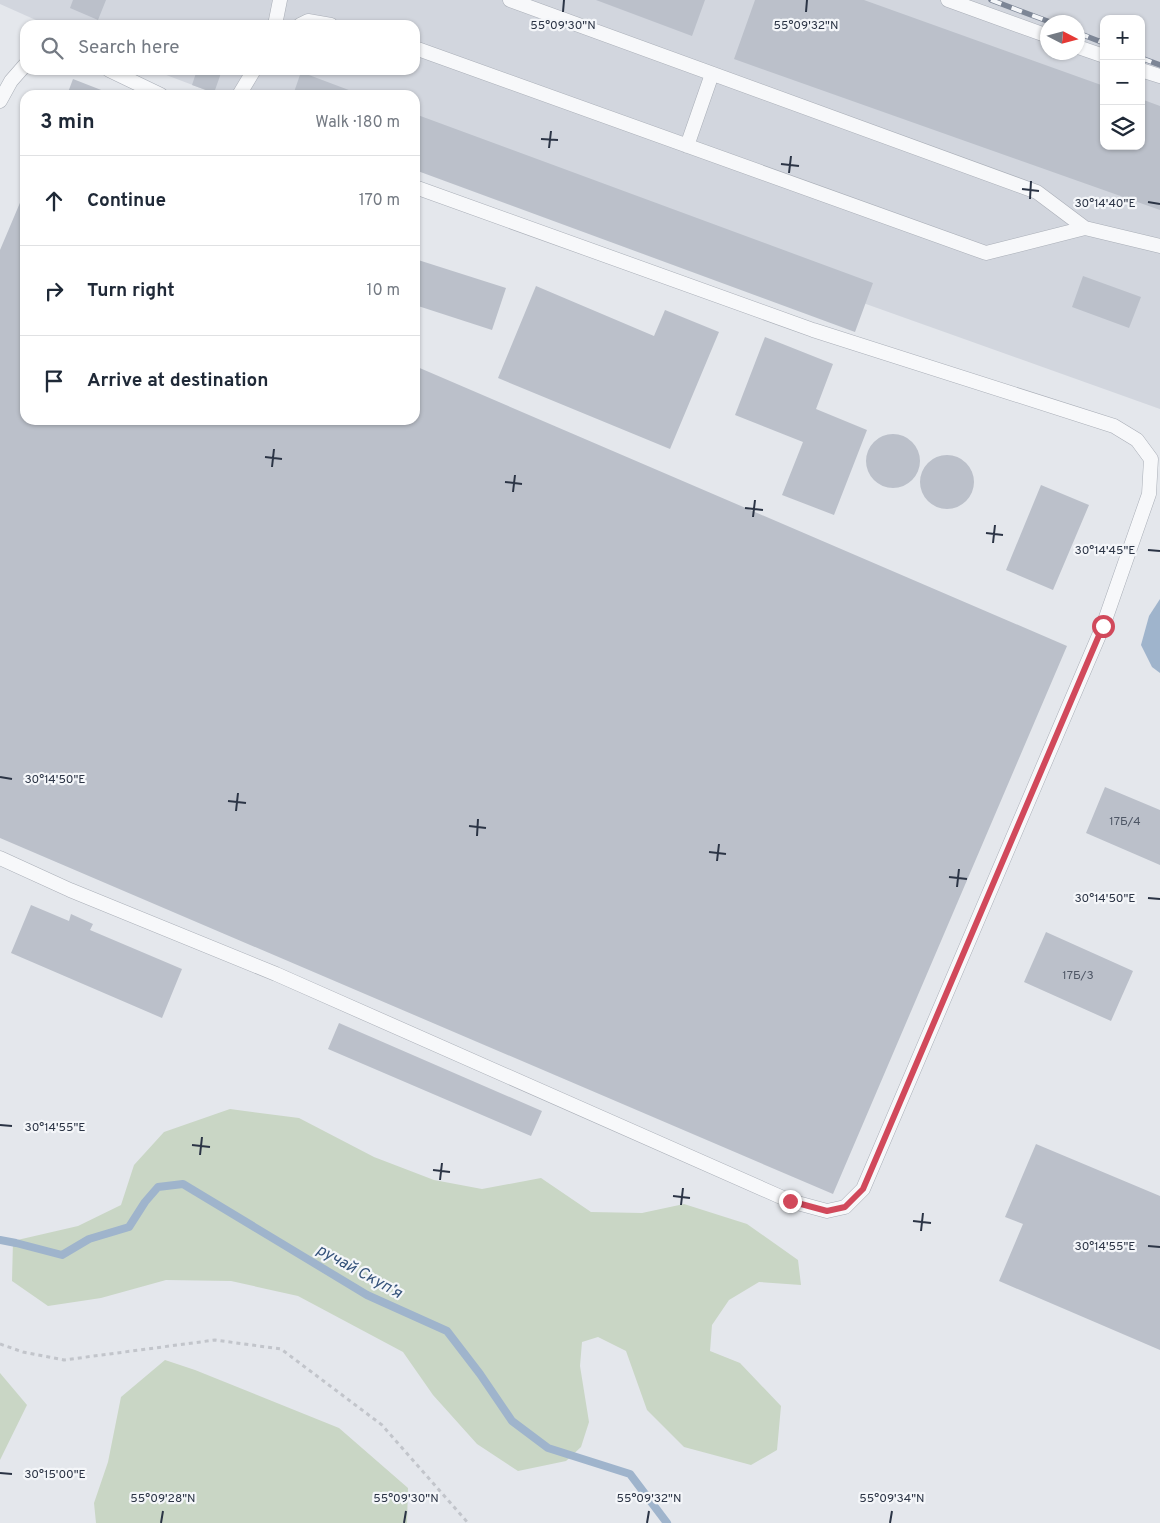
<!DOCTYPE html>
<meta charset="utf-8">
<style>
:root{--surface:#fff;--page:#f2f2f3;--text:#1f2937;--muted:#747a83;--line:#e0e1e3}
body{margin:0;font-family:Overpass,sans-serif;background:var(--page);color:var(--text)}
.controls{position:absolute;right:15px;top:15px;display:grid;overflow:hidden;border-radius:10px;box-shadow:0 1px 4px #0004}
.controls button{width:45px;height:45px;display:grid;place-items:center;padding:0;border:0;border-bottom:1px solid var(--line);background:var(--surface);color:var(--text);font:25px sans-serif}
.compass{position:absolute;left:1040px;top:15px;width:45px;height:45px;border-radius:50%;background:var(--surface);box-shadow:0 1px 4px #0004;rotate:96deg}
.stop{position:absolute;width:15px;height:15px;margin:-11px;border:4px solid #d1495b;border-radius:50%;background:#fff}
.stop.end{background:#d1495b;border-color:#fff;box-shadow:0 1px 5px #0008}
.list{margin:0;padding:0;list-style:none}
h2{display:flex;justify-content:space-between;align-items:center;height:65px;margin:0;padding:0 20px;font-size:21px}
h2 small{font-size:16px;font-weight:400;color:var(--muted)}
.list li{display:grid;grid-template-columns:32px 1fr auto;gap:15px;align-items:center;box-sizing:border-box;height:90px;padding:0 20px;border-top:1px solid var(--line)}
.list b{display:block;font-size:19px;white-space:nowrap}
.list em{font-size:16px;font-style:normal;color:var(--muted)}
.icon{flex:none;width:28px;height:28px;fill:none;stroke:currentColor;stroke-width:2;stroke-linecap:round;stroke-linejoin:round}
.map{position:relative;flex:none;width:1160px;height:1523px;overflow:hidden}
.search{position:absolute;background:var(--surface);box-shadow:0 1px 4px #0004;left:20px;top:20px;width:400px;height:55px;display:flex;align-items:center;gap:12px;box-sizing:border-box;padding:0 18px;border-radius:15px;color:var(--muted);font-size:19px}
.panel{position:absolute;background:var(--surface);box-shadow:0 1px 4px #0004;left:20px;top:90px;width:400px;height:335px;border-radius:15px}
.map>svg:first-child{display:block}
.built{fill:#d2d6de;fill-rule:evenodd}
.green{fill:#c9d6c5}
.water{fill:#9fb4cc}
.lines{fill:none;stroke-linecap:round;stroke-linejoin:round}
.stream{stroke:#9fb4cc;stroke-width:8}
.building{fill:#bbc0ca}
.service-casing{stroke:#a9aeb7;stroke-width:15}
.path{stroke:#c2c5cb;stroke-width:3;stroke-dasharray:4 4;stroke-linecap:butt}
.service{stroke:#f7f8fa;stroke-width:14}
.rail-casing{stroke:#7d8696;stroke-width:5.5}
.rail{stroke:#f4f6f9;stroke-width:4;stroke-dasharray:11;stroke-linecap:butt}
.route{stroke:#d1495b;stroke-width:6}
.ticks{fill:none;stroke:#2b3445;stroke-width:2}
.labels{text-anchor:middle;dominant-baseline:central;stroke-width:4.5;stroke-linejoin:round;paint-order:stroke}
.number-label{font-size:12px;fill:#4f5766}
.water-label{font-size:16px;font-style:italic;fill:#34527a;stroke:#f4f6f9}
.ticks-label{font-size:12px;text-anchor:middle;fill:#2b3445;stroke:#f4f6f9;stroke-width:4.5;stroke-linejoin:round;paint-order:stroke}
</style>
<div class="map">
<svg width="1160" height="1523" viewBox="0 0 1160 1523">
<rect width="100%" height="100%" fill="#e4e7ec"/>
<!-- built -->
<path class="built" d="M0 0H1160V409L866 304 415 170V95H219L153 70H415V25H47L0 4ZM1104 19H1141V146H1104ZM1048 22H1078V52H1048Z"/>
<!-- green -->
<path class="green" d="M230 1109 299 1118 374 1157 434 1180 482 1189 541 1178 591 1212 642 1213 684 1204 747 1224 798 1260 801 1285 759 1282 729 1300 712 1325 710 1351 740 1363 781 1406 777 1450 751 1465 684 1447 647 1410 626 1351 598 1337 582 1342 580 1366 589 1422 581 1447 566 1461 518 1471 477 1444 433 1395 403 1352 298 1296 231 1281 166 1280 101 1298 48 1306 12 1281 13 1241 78 1226 121 1205 134 1165 164 1132Z
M165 1360 195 1370 339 1428 408 1488 407 1523H96L94 1503 108 1462 121 1397Z
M0 1373 27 1405 0 1460Z"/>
<!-- water -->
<path class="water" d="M1160 599V673L1152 667 1141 645 1149 616Z"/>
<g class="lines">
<!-- stream -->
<path class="stream" d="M0 1240 16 1243 62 1255 89 1239 129 1227 145 1202 158 1187 183 1184 367 1295 447 1331 480 1374 512 1421 548 1448 630 1474 667 1523"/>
</g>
<!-- building -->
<path class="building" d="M73 0H106L98 20 70 8Z
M596 0H705L692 36Z
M755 0H864L1104 86V146H1141V99L1160 106V210L734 59Z
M197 70H212L221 73 214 93 192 85Z
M301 72 362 95H293Z
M73 79 114 95H67Z
M415 114 873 283 855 332 415 170Z
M22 198 25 199V420H415V366L1067 646 833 1194 0 838V250Z
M415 259 506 288 492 330 415 305Z
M1083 276 1141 297 1129 328 1072 307Z
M536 286 654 336 665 310 719 332 670 449 498 378Z
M765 337 833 364 816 409 867 430 834 515 782 495 803 442 735 415Z
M866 461a27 27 0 1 1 54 0a27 27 0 1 1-54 0Z
M920 482a27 27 0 1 1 54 0a27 27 0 1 1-54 0Z
M1041 485 1089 505 1053 590 1006 570Z
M1105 787 1160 810V865L1086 833Z
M31 905 69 921 71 914 93 924 90 930 182 969 162 1018 11 953Z
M1046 932 1133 971 1111 1021 1024 982Z
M339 1023 542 1111 531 1136 328 1049Z
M1036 1144 1160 1196V1350L999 1281 1023 1224 1005 1217Z"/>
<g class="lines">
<!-- service casing -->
<g class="service-casing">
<path id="service" d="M510 0 1037 192 1085 228
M948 0 1048 36
M275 25 280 0
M300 25 308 21 331 25
M1078 47 1104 56
M415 48 986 253 1085 228 1160 246
M109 70 161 95
M1141 70 1160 76
M239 95 254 70
M0 101 11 81 25 65
M687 146 712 74
M0 858 70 890 276 974 790 1201 827 1211 845 1207 863 1189 1103 626 1149 494 1151 459 1137 440 1114 426 813 330 415 187"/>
</g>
<!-- path -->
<path class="path" d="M0 1344 23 1352 64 1360 215 1340 281 1349 382 1425 468 1523"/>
<!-- service -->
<use href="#service" class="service"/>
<!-- rail casing -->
<g class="rail-casing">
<path id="rail" d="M991 0 1050 22
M1078 33 1104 43
M1141 58 1160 65"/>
</g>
<!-- rail -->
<use href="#rail" class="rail"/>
</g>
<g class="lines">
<!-- route -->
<path class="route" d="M790 1201 827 1211 845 1207 863 1189 1103 626"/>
</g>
<!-- ticks -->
<path class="ticks" d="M563 12 564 0M806 12 807 0M541 139 558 140M549 148 551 131M781 164 799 166M789 173 791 156M1022 189 1039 191M1030 199 1031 181M1148 202 1160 204M265 457 282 459M272 467 274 449M505 482 522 484M513 492 515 475M745 508 763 510M753 517 755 500M986 533 1003 535M993 543 995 525M1148 550 1160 551M0 777 12 779M228 801 246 803M236 811 238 793M469 826 486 828M477 836 478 819M709 852 726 854M717 861 719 844M949 877 967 879M957 887 959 869M1148 898 1160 899M0 1125 12 1126M192 1145 210 1147M200 1155 202 1137M433 1170 450 1172M440 1180 442 1163M673 1196 690 1198M681 1205 683 1188M913 1221 931 1223M921 1231 923 1213M1148 1246 1160 1247M0 1473 12 1474M161 1523 163 1511M404 1523 406 1511M647 1523 649 1511M890 1523 892 1511"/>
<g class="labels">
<!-- number labels -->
<g class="number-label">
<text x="1125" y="822">17Б/4</text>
<text x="1078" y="976">17Б/3</text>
</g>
<!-- water labels -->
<g class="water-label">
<text transform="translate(359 1272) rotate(29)">ручай Скупʼя</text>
</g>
</g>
<g class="ticks-label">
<text x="563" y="29">55°09'30"N</text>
<text x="806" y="29">55°09'32"N</text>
<text x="1105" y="207">30°14'40"E</text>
<text x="1105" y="554">30°14'45"E</text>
<text x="55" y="783">30°14'50"E</text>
<text x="1105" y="902">30°14'50"E</text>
<text x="55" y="1131">30°14'55"E</text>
<text x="1105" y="1250">30°14'55"E</text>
<text x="55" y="1478">30°15'00"E</text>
<text x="163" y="1502">55°09'28"N</text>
<text x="406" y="1502">55°09'30"N</text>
<text x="649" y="1502">55°09'32"N</text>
<text x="892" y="1502">55°09'34"N</text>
</g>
</svg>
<div class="controls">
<button>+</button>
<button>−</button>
<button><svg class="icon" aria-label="layers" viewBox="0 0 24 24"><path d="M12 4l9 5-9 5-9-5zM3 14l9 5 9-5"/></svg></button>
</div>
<svg class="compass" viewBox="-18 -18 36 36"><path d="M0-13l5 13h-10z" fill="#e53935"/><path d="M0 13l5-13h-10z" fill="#747a83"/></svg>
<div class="stop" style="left:1103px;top:626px"></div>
<div class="stop end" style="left:790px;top:1201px"></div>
<div class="search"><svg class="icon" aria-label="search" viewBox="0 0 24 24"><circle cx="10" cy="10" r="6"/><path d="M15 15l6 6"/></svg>Search here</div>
<section class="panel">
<h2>3 min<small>Walk · 180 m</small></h2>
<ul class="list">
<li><svg class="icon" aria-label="ahead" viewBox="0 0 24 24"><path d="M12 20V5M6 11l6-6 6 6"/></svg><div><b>Continue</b></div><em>170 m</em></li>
<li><svg class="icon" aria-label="right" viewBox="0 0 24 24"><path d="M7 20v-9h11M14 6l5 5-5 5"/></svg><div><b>Turn right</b></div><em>10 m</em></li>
<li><svg class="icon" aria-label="arrive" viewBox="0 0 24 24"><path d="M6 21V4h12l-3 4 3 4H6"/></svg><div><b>Arrive at destination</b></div></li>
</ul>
</section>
</div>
